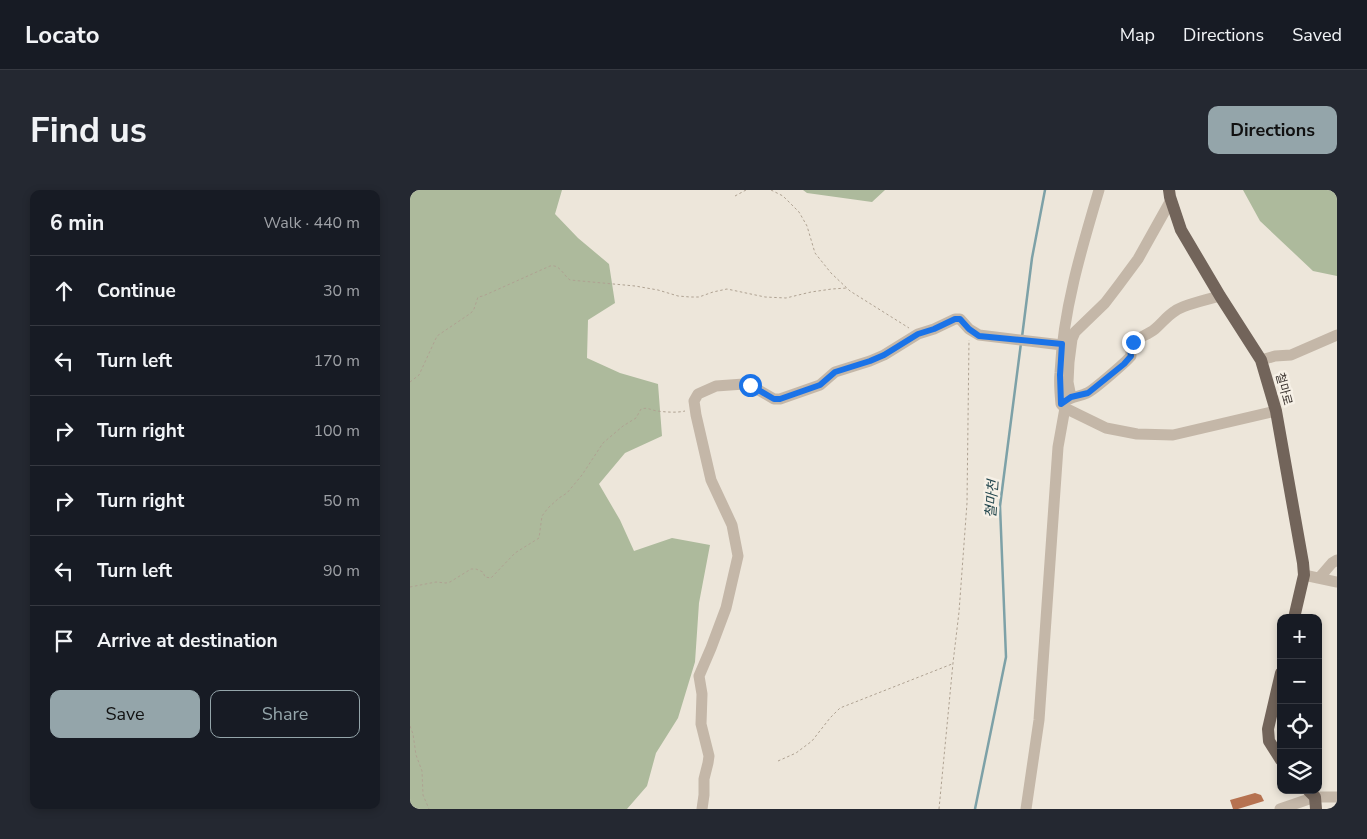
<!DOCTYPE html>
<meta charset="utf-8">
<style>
:root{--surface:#171b24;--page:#242831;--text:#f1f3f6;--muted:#9ea1a6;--line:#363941;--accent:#94a5aa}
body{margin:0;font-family:"Nunito Sans","Noto Sans KR",sans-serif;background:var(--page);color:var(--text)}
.controls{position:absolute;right:15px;bottom:15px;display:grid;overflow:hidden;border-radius:10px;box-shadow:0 2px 8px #0003}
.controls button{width:45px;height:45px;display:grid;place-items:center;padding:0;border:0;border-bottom:1px solid var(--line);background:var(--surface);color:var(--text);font:25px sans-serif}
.stop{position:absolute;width:15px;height:15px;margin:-11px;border:4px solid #1a73e8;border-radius:50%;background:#fff}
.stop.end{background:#1a73e8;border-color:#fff;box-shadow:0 1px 5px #0008}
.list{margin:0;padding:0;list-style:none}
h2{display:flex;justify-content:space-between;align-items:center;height:65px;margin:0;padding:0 20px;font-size:21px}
h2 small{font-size:16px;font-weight:400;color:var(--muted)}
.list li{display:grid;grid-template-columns:32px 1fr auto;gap:15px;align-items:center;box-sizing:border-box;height:70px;padding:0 20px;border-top:1px solid var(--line)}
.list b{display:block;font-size:19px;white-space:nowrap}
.list em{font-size:16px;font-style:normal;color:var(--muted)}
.actions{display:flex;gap:10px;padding:15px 20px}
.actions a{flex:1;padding:11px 0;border:1px solid var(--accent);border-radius:10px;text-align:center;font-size:18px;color:var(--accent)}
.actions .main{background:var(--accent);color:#111}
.icon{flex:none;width:28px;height:28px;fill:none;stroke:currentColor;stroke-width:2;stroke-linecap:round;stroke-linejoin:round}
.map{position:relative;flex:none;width:927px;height:619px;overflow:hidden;border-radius:10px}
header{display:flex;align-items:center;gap:30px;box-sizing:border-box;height:70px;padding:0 25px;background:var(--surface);border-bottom:1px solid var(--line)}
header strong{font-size:24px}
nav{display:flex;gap:28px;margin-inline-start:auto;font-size:18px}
.intro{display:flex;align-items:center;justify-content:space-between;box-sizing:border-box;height:120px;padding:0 30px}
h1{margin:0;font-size:35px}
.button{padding:12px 22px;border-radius:10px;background:var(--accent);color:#111;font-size:18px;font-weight:700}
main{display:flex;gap:30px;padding:0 30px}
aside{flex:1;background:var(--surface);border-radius:10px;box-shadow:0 2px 8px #0003}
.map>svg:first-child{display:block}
.green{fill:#adba9c}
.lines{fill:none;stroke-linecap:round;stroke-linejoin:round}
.stream{stroke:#7da1a7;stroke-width:2.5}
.building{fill:#b67250}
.path{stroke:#afa292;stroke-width:1;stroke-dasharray:2.5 2.5;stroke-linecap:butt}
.minor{stroke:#c4b7a8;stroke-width:11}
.major{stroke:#72645a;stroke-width:12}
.route{stroke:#1a73e8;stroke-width:6}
.labels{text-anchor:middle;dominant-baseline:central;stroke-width:5;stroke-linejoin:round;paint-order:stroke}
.street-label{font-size:12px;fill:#322b27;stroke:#f6f0e6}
.water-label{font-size:14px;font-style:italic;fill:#22464d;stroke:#f6f0e6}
</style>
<header>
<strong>Locato</strong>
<nav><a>Map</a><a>Directions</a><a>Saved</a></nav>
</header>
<div class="intro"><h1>Find us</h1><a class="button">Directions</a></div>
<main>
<aside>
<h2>6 min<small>Walk · 440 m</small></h2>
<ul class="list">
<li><svg class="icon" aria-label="ahead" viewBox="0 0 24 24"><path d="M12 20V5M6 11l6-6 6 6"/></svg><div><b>Continue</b></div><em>30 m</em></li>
<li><svg class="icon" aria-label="left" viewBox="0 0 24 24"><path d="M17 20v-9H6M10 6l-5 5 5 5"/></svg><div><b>Turn left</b></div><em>170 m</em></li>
<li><svg class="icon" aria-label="right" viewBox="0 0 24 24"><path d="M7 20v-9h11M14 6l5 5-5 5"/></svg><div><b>Turn right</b></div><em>100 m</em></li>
<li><svg class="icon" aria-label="right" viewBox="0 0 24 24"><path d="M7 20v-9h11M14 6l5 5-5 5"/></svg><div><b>Turn right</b></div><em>50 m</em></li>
<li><svg class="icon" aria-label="left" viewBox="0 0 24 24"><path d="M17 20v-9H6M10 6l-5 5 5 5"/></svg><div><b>Turn left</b></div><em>90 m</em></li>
<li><svg class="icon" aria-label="arrive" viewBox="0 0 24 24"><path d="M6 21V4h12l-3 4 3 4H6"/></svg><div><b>Arrive at destination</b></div></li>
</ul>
<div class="actions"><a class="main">Save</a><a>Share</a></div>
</aside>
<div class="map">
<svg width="927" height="619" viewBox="0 0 927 619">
<rect width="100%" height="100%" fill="#ede6da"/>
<!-- green -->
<path class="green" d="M0 0H152L145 24 168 48 199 74 205 113 178 130 177 168 210 183 248 194 252 246 215 263 189 294 210 330 224 361 262 348 300 355 289 413 285 472 268 528 246 563 237 596 217 619H0Z
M393 0H475L462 12 397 3Z
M833 0H927V86L903 81 850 31Z"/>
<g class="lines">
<!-- stream -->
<path class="stream" d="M612 147 622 68 635 0
M565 619 596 467 590 316 611 153"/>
</g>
<!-- building -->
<path class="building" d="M845 603 851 605 854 611 828 619H823L820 610Z"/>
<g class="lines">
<!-- path -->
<path class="path" d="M361 0 373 6 389 22 397 36 405 63 421 83 440 101 499 138
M325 6 336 0
M0 192 9 185 27 146 61 123 64 119 68 107 73 106 140 76C150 74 153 85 160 90L225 96 248 100 268 106 280 107H289L303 102 317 99 355 107 376 108 401 102 422 99 437 98
M0 397 26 392 36 393 40 392 61 379H66L73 382 75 387 81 388 105 363 129 348 132 326 138 318 149 308 157 303 172 285 193 253 213 236 226 228 231 219C237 217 241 220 247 221 255 222 267 223 275 221
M0 536 3 544 6 565 12 581 13 605 19 619
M368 571 386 563 402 551 420 528 430 518 542 474
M529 619 543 473 549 422 557 313 559 150"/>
<!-- minor -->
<path class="minor" d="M851 170 865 166 881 165 927 145
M661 207 658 192 659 172 662 149 665 142 695 113 708 96 728 69 761 10
M654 212C662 206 669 207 677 203 684 200 717 171 721 166 720 146 733 149 745 139 752 133 757 126 765 121 773 115 799 109 810 106
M655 218 696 238 727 244 763 245 866 221
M894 385 927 392
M909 388 922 373 927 370
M292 619 294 605V589L298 573 299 566 291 534 292 504 289 486 301 458 316 418 328 366 322 335 301 290 286 225 284 211 288 204 306 196 334 194 340 195 364 209H370L410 195 425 182 460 171 474 165 508 144 524 139 545 129H550L559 139 569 145 652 155
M616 619 629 530 648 257 655 218 651 214C650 204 649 193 650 183 653 121 671 60 689 0
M870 619 905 607H927"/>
<!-- major -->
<path class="major" d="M759 0 760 7 771 40 810 106 851 170 866 221 893 373 894 385 884 428
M871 483 858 539 859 551 871 570
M898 600 905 607 906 619"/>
</g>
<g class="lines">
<!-- route -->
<path class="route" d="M340 195 364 209H370L410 195 425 182 460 171 474 165 508 144 524 139 545 129H550L559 139 569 146 652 154 650 185 651 214 661 207 678 203 714 174 721 166 720 160 723 152"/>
</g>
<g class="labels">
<!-- street labels -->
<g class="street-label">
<text transform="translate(874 199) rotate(75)">철마로</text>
</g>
<!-- water labels -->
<g class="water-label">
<text transform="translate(582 309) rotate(-86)">철마천</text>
</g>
</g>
</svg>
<div class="controls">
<button>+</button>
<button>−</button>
<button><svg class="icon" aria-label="locate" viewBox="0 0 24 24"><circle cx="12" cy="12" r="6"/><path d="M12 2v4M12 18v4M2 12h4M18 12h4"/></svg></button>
<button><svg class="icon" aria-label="layers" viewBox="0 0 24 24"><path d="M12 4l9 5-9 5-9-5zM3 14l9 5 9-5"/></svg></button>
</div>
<div class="stop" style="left:340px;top:195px"></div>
<div class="stop end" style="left:723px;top:152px"></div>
</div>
</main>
